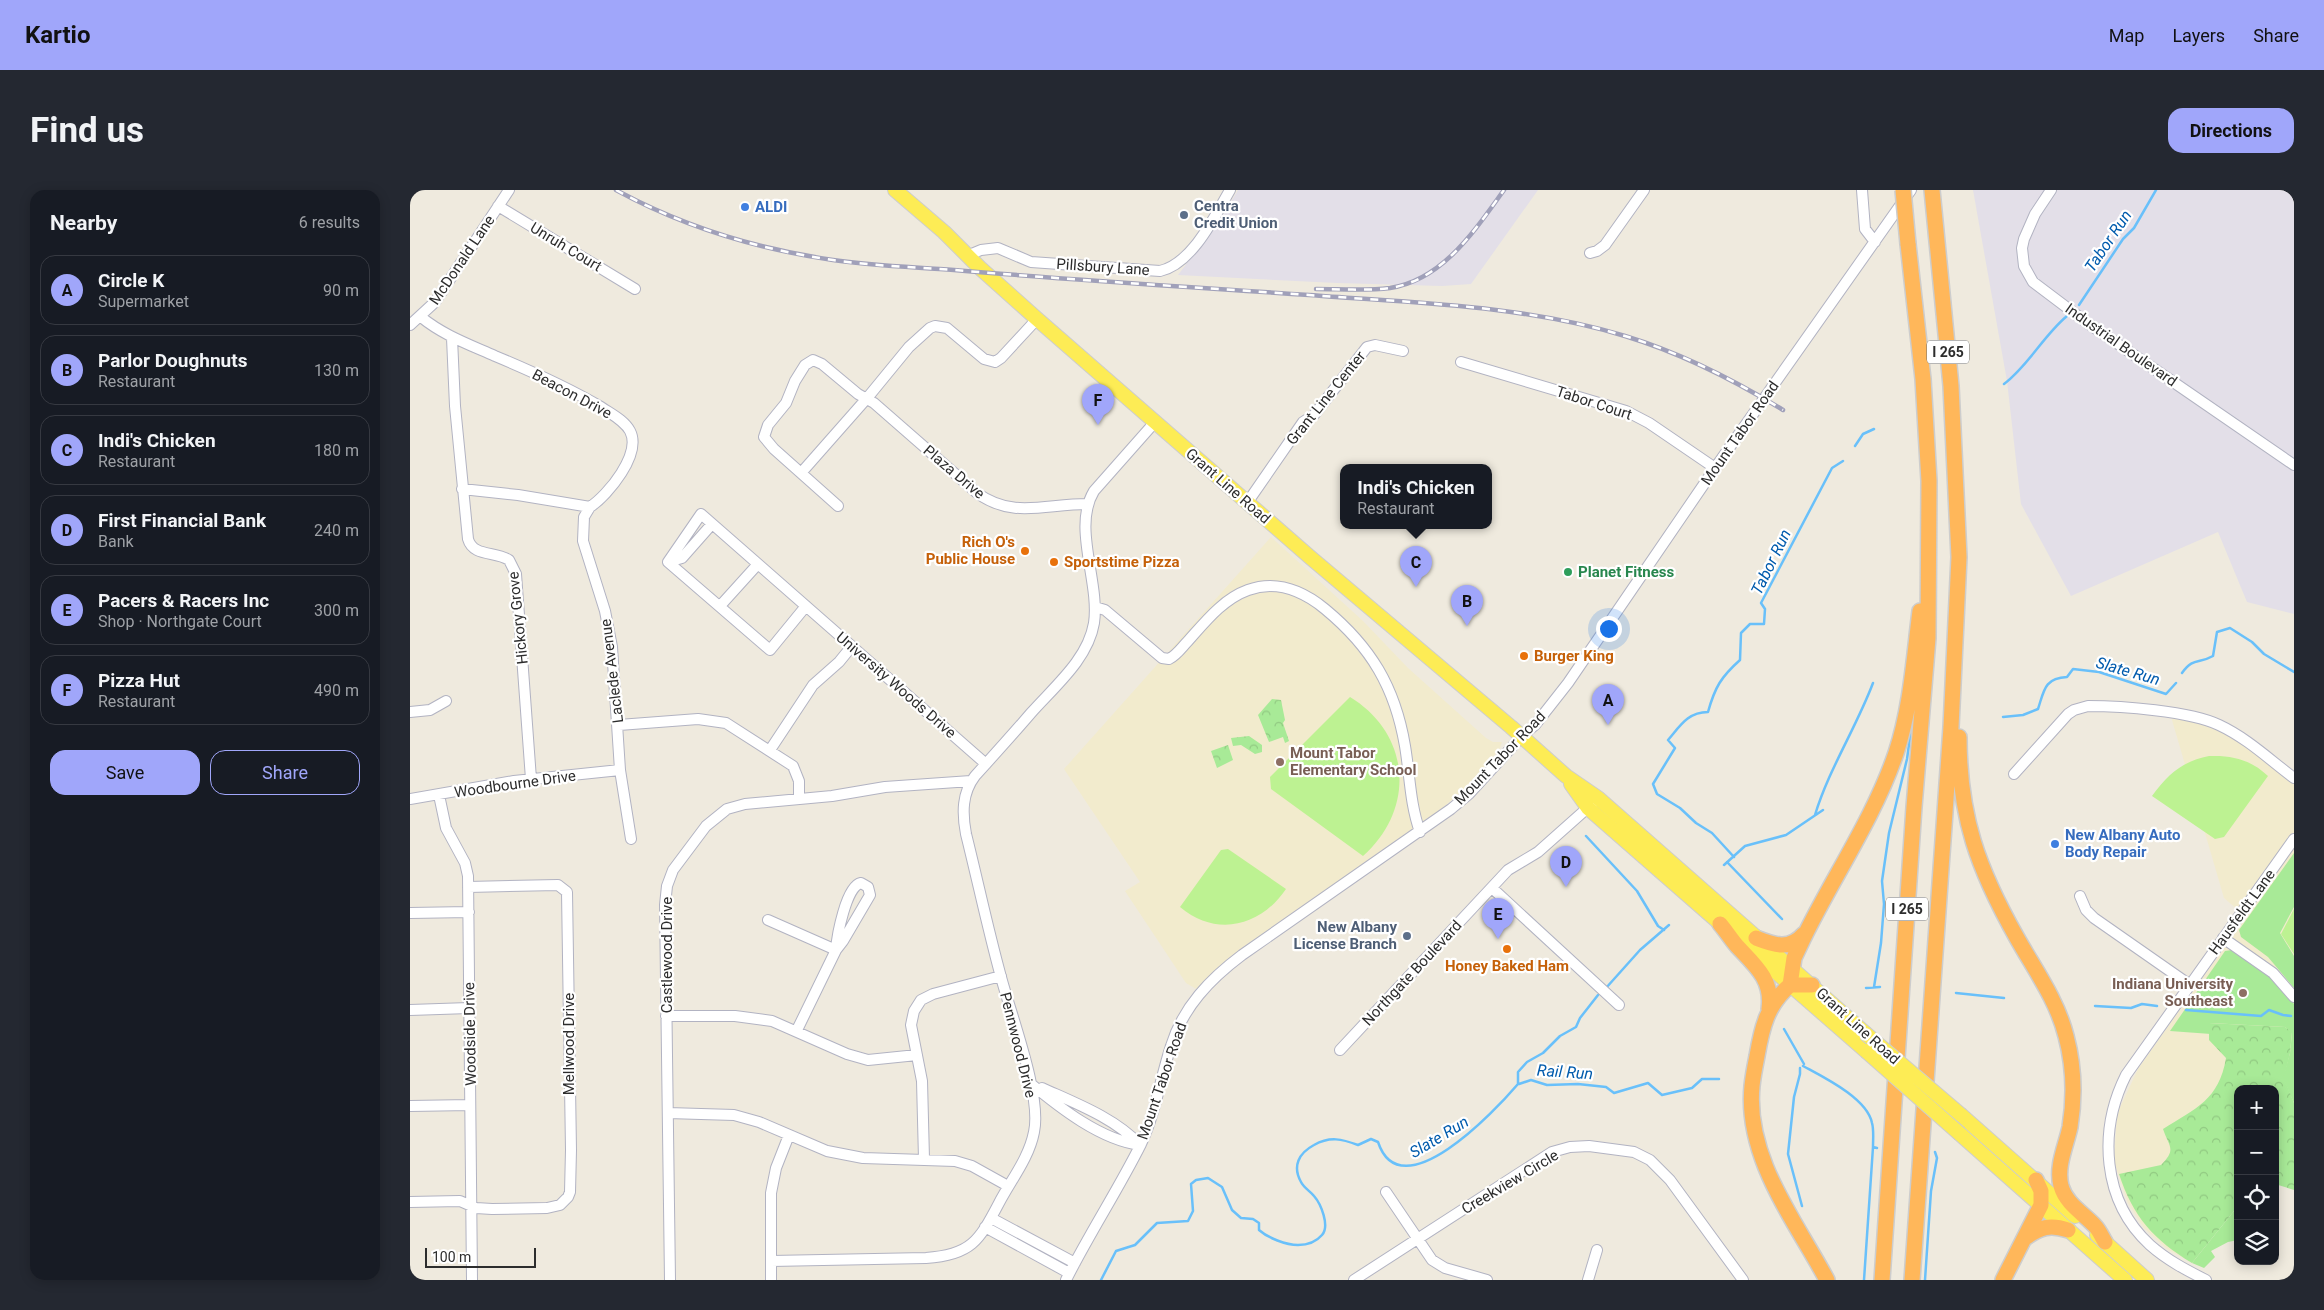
<!DOCTYPE html>
<meta charset="utf-8">
<style>
:root{--surface:#171b24;--page:#242831;--text:#f1f3f6;--muted:#9ea1a6;--line:#363941;--accent:#a0a6fa}
body{margin:0;font-family:Roboto,sans-serif;background:var(--page);color:var(--text)}
.controls{position:absolute;right:15px;bottom:15px;display:grid;overflow:hidden;border-radius:10px;box-shadow:0 2px 12px #0003}
.controls button{width:45px;height:45px;display:grid;place-items:center;padding:0;border:0;border-bottom:1px solid var(--line);background:var(--surface);color:var(--text);font:25px sans-serif}
.scale{position:absolute;left:15px;bottom:12px;width:111px;box-sizing:border-box;padding-left:5px;border:2px solid #2d2d2d;border-top:0;font-size:14px;line-height:18px;white-space:nowrap;color:#2d2d2d;-webkit-text-stroke:4px #fff;paint-order:stroke}
.you{position:absolute;left:1198px;top:438px;width:18px;height:18px;margin:-12px;border:4px solid #fff;border-radius:50%;background:#1a73e8;box-shadow:0 0 0 8px #1a73e833}
.badge{display:grid;place-items:center;width:32px;height:32px;border-radius:50%;background:var(--accent);color:#111;font-size:16px;font-weight:700}
.pin{position:absolute;translate:-50% -41px;filter:drop-shadow(0 1px 2px #0008)}
.pin::after{content:'';position:absolute;top:26px;width:18px;height:15px;background:inherit;clip-path:polygon(0 0,100% 0,50% 100%)}
.popup{position:absolute;left:930px;top:274px;width:152px;height:65px;box-sizing:border-box;display:grid;place-content:center;border-radius:10px;background:var(--surface);filter:drop-shadow(0 1px 4px #0005);font-size:16px;white-space:nowrap;color:var(--muted)}
.popup b{font-size:19px;color:var(--text)}
.popup::after{content:'';position:absolute;left:50%;top:100%;margin-left:-10px;border:10px solid transparent;border-top-color:var(--surface)}
.list{margin:0;padding:0;list-style:none}
h2{display:flex;justify-content:space-between;align-items:center;height:65px;margin:0;padding:0 20px;font-size:21px}
h2 small{font-size:16px;font-weight:400;color:var(--muted)}
.list li{display:grid;grid-template-columns:32px 1fr auto;gap:15px;align-items:center;box-sizing:border-box;height:70px;margin:0 10px 10px;padding:0 10px;border:1px solid var(--line);border-radius:15px}
.list b{display:block;font-size:19px;white-space:nowrap}
.list p{margin:0;font-size:16px;white-space:nowrap;color:var(--muted)}
.list em{font-size:16px;font-style:normal;color:var(--muted)}
.actions{display:flex;gap:10px;padding:15px 20px}
.actions a{flex:1;padding:11px 0;border:1px solid var(--accent);border-radius:15px;text-align:center;font-size:18px;color:var(--accent)}
.actions .main{background:var(--accent);color:#111}
.icon{flex:none;width:28px;height:28px;fill:none;stroke:currentColor;stroke-width:2;stroke-linecap:round;stroke-linejoin:round}
.map{position:relative;flex:none;width:1884px;height:1090px;overflow:hidden;border-radius:15px}
header{display:flex;align-items:center;gap:30px;box-sizing:border-box;height:70px;padding:0 25px;background:var(--accent);color:#111}
header strong{font-size:24px}
nav{display:flex;gap:28px;margin-inline-start:auto;font-size:18px}
.intro{display:flex;align-items:center;justify-content:space-between;box-sizing:border-box;height:120px;padding:0 30px}
h1{margin:0;font-size:35px}
.button{padding:12px 22px;border-radius:15px;background:var(--accent);color:#111;font-size:18px;font-weight:700}
main{display:flex;gap:30px;padding:0 30px}
aside{flex:1;background:var(--surface);border-radius:15px;box-shadow:0 2px 12px #0003}
.map>svg:first-child{display:block}
.industrial{fill:#e3dfe8}
.education{fill:#f2ebcd}
.grass{fill:#a8ea97}
.forest{fill:url(#forest-crowns)}
.pitch{fill:#bdf292}
.lines{fill:none;stroke-linecap:round;stroke-linejoin:round}
.stream{stroke:#69c0fa;stroke-width:2.5}
.minor-casing{stroke:#b2b3c2;stroke-width:12}
.major-casing{stroke:#cdcdcd;stroke-width:16}
.highway-casing{stroke:#cdcdcd;stroke-width:18}
.minor{stroke:#fff;stroke-width:10}
.major{stroke:#fdec55;stroke-width:14}
.highway{stroke:#ffb75a;stroke-width:15}
.rail-casing{stroke:#a0a0b9;stroke-width:4.5}
.rail{stroke:#fff;stroke-width:2.5;stroke-dasharray:8;stroke-linecap:butt}
.major-bridge-casing{stroke:#cdcdcd;stroke-width:16;stroke-linecap:butt}
.highway-bridge-casing{stroke:#cdcdcd;stroke-width:18;stroke-linecap:butt}
.major-bridge{stroke:#fdec55;stroke-width:14}
.highway-bridge{stroke:#ffb75a;stroke-width:15}
.shop-dot{fill:#3f7fe0;stroke:#fff;stroke-width:2}
.service-dot{fill:#5c6f8a;stroke:#fff;stroke-width:2}
.food-dot{fill:#e8710a;stroke:#fff;stroke-width:2}
.leisure-dot{fill:#2e9e5b;stroke:#fff;stroke-width:2}
.education-dot{fill:#8d6e63;stroke:#fff;stroke-width:2}
.labels{text-anchor:middle;dominant-baseline:central;stroke-width:4.5;stroke-linejoin:round;paint-order:stroke}
.shield{fill:#fff;stroke:#6c6c6c;stroke-width:1}
.shield-label{font-size:14px;font-weight:bold;fill:#2d2d2d}
.service-label{font-size:15px;font-weight:bold;fill:#4e5e75;stroke:#fff;text-anchor:start}
.shop-label{font-size:15px;font-weight:bold;fill:#366cbe;stroke:#fff;text-anchor:start}
.street-label{font-size:15px;fill:#2d2d2d;stroke:#fff}
.food-label{font-size:15px;font-weight:bold;fill:#c56008;stroke:#fff;text-anchor:start}
.leisure-label{font-size:15px;font-weight:bold;fill:#27864d;stroke:#fff;text-anchor:start}
.education-label{font-size:15px;font-weight:bold;fill:#785e54;stroke:#fff;text-anchor:start}
.water-label{font-size:16px;font-style:italic;fill:#015bad;stroke:#fff}
</style>
<header>
<strong>Kartio</strong>
<nav><a>Map</a><a>Layers</a><a>Share</a></nav>
</header>
<div class="intro"><h1>Find us</h1><a class="button">Directions</a></div>
<main>
<aside>
<h2>Nearby<small>6 results</small></h2>
<ul class="list">
<li><span class="badge">A</span><div><b>Circle K</b><p>Supermarket</p></div><em>90 m</em></li>
<li><span class="badge">B</span><div><b>Parlor Doughnuts</b><p>Restaurant</p></div><em>130 m</em></li>
<li><span class="badge">C</span><div><b>Indi's Chicken</b><p>Restaurant</p></div><em>180 m</em></li>
<li><span class="badge">D</span><div><b>First Financial Bank</b><p>Bank</p></div><em>240 m</em></li>
<li><span class="badge">E</span><div><b>Pacers &amp; Racers Inc</b><p>Shop · Northgate Court</p></div><em>300 m</em></li>
<li><span class="badge">F</span><div><b>Pizza Hut</b><p>Restaurant</p></div><em>490 m</em></li>
</ul>
<div class="actions"><a class="main">Save</a><a>Share</a></div>
</aside>
<div class="map">
<svg width="1884" height="1090" viewBox="0 0 1884 1090">
<defs>
<pattern id="forest-crowns" width="20" height="18" patternUnits="userSpaceOnUse" patternTransform="scale(1.25)"><rect width="20" height="18" fill="#a8ea97"/><path d="M2 6a3 3 0 1 1 6 0M12 15a3 3 0 1 1 6 0" fill="none" stroke="#91c982"/></pattern>
</defs>
<rect width="100%" height="100%" fill="#efeade"/>
<!-- industrial -->
<path class="industrial" d="M828 0H1128L1061 94 1032 96 927 93 768 85 812 27Z
M1563 0H1884V424L1837 412 1808 342 1661 406 1611 314 1597 191Z"/>
<!-- education -->
<path class="education" d="M861 347 953 431 998 478 1076 548 1083 552H1092L1089 560 1056 597 1025 625 788 800 776 793 715 701 730 692 654 579Z
M1767 521 1782 523 1884 582V998L1865 899H1828V1015L1782 1073 1757 1059 1734 1038 1718 1013 1704 972 1707 924 1728 879 1836 727 1814 708 1762 530Z"/>
<!-- grass -->
<path class="grass" d="M1884 663V717L1870 743 1884 766V798L1858 767 1831 747 1829 740Z
M1822 760C1845 775 1870 789 1884 814V913L1873 888 1880 863 1882 843 1875 837 1800 833 1801 844 1760 841 1815 761Z
M1828 1016V1050L1818 1052 1801 1061 1805 1067 1794 1078 1782 1073Z"/>
<!-- forest -->
<path class="forest" d="M862 509 871 510 875 530 873 533 879 551 875 553 873 547 859 552 848 525Z
M839 546 852 555V562L845 564 831 555 823 556 821 548Z
M818 555 823 570 807 578 801 561Z
M1799 833 1875 837 1882 842 1880 863 1874 888 1884 913V1000L1865 994V899H1828V1016L1782 1073C1744 1050 1723 1027 1709 984L1751 975C1767 959 1759 957 1753 939 1786 918 1809 910 1816 868L1799 850Z"/>
<!-- pitch -->
<path class="pitch" d="M940 507C1001 544 1006 619 953 666L861 599 860 587Z
M1799 566C1823 565 1841 570 1858 586L1814 647 1805 649 1742 606C1758 584 1773 571 1799 566Z
M818 659 876 699C851 736 807 748 770 717L811 660Z
M1884 719V764L1871 744Z"/>
<g class="lines">
<!-- stream -->
<path class="stream" d="M1669 115 1713 49 1724 38 1746 0
M1594 194C1619 175 1633 146 1657 126
M1445 256 1453 244 1464 239
M1772 483C1783 467 1789 474 1803 466L1807 442 1820 438 1842 452 1854 464 1884 482
M1593 527 1613 525 1628 519C1634 501 1634 488 1657 487L1663 479 1689 482 1756 504 1766 493
M1405 625C1419 579 1446 538 1463 493
M1176 646 1227 701 1248 736 1254 740
M1324 667 1302 643 1286 633 1270 618 1247 604 1243 594 1265 558 1258 550C1270 536 1278 522 1298 522 1305 497 1311 487 1330 470L1331 443 1340 434H1354L1355 419 1351 413 1422 278 1433 271
M1317 672 1372 729
M1314 675 1335 656 1376 645 1413 620
M1464 797 1471 753 1474 714 1472 691 1479 643 1497 569 1502 533
M1196 798 1230 760 1259 735
M1456 798 1470 797
M1546 803 1594 808
M1685 816 1721 818 1732 814 1747 816
M1776 820 1851 826 1859 820 1873 825 1881 826
M1374 839 1394 874
M1393 876C1413 887 1457 908 1462 933 1464 940 1463 949 1463 957L1467 958
M1390 878V884L1384 907 1378 964 1392 1016
M1109 894 1121 890 1137 895 1168 894 1196 897 1204 903 1238 893 1252 905 1282 898 1292 889H1309
M691 1090 706 1061 725 1055 747 1033 778 1031 783 1021 781 994 786 990 798 988 812 997 822 1020 831 1028 843 1029 849 1033V1040C858 1048 876 1055 888 1055 898 1055 906 1052 912 1045 920 1036 911 1014 904 1006 900 1001 894 998 891 992 882 976 889 963 904 955 920 946 932 949 948 955L961 949 968 952C991 1021 1085 921 1108 894V882L1117 872 1133 863 1150 846 1166 837 1170 828 1188 805
M1454 1090 1463 957
M1515 1090 1521 1001 1527 968 1525 962"/>
<!-- minor casing -->
<g class="minor-casing">
<path id="minor" d="M1452 0 1455 39 1465 52
M1641 0 1625 24 1614 49 1612 58 1614 76 1623 92 1676 132 1884 275
M88 16 225 99
M1180 63 1187 61 1195 55 1234 0
M559 65 571 60 588 58 621 72 750 81C782 74 805 26 820 0
M11 127C33 145 58 154 85 166 121 181 157 197 191 217 201 224 214 230 220 241 232 264 198 305 180 317L108 305 52 299
M0 135 25 112 99 0
M42 148 45 216 58 349C63 367 86 361 99 370L106 384 121 589
M1051 172 1216 221 1239 233 1305 278
M391 283 458 207 499 157 520 138 525 136 537 138 574 169 585 172 591 168 627 129
M837 313 893 232 904 225 957 157 965 155 993 161
M428 316 364 259 354 247 358 235 376 213 385 191 395 175 403 170 412 174 448 204 464 213 567 303C603 329 635 314 677 314
M180 317 174 327 173 351 195 421 202 457 210 580 221 649
M302 334 272 368 258 372 291 324 576 574
M258 372 360 460 396 416
M310 416 348 374
M685 417 695 420 752 468 759 469C767 465 772 457 778 451 795 432 813 409 838 400 866 390 893 401 915 419 961 457 985 497 995 556 1000 586 1000 614 1010 642
M0 522 20 520 36 511
M209 535 288 529 316 533 383 576 389 591V609
M360 560 403 495 429 472 442 456
M1604 584 1658 524 1664 520 1678 516C1711 516 1780 521 1809 535 1837 548 1860 570 1884 588
M29 605 36 638 55 673 58 686 62 1090
M0 609 104 591 210 580
M451 693 458 697 460 705 433 751 426 760C427 746 436 696 451 693Z
M1082 698 1209 815
M1670 706 1676 720 1684 728 1780 795
M0 723 59 722
M358 730 426 760 387 840
M1813 748 1863 783 1884 807
M0 820 59 818
M256 826H325L362 831 437 864 458 870 507 865
M930 860 1098 680 1128 662 1182 614
M620 893C650 918 691 950 730 955
M632 898C665 913 705 928 730 955
M0 916 60 915
M258 923 324 925 349 932 417 961 453 968 545 971 562 976 598 996
M514 969 512 891 501 835 504 821 511 810 523 804 591 786
M976 1002 1022 1070 1035 1078 1077 1090
M0 1012 50 1011 66 1018 82 1019 137 1018 150 1015 158 1007 160 1002 161 960 157 702 148 695 58 697
M581 1028 665 1073
M575 1037 659 1083
M361 1071 516 1068C561 1065 569 1051 589 1013 601 990 619 968 624 942 632 906 601 825 591 787 578 740 568 692 556 644 552 623 552 603 565 586 584 565 603 544 621 523 645 496 678 469 684 433 690 392 662 337 684 301L745 232
M260 1090 255 715 257 696 263 680 296 636 317 619 335 614 422 606 475 597 561 591
M361 1090V1003L366 978 379 945
M656 1090C679 1044 708 1000 731 954 746 922 750 889 761 856 773 817 800 789 832 765L1041 619 1059 604 1112 546 1125 535 1158 493 1305 278 1501 0
M944 1090 1142 962 1160 957 1179 956 1224 962 1240 970 1260 990 1333 1090
M1178 1090 1187 1060
M1796 1090C1776 1080 1757 1070 1740 1055 1692 1011 1688 941 1716 885L1884 649"/>
</g>
<!-- major casing -->
<g class="major-casing">
<path id="major" d="M485 0 534 42 570 78 627 129 901 368 1101 537 1156 586 1188 608 1455 843
M1161 594 1178 618 1456 861
M1551 925 1665 1026
M1550 944 1715 1090
M1687 1045 1737 1090"/>
</g>
<!-- highway casing -->
<g class="highway-casing">
<path id="highway" d="M1549 547C1549 627 1568 679 1607 748 1625 780 1647 810 1656 846 1664 876 1665 906 1660 937 1656 956 1646 976 1651 996 1656 1014 1673 1023 1685 1036 1689 1040 1692 1047 1695 1052
M1310 734C1316 741 1321 749 1327 756 1346 776 1363 790 1359 819
M1346 748C1364 755 1379 761 1394 744
M1380 795 1384 768 1393 749C1423 687 1464 628 1486 563 1501 518 1504 468 1510 421
M1402 795H1380C1357 815 1352 837 1347 866 1345 876 1343 886 1342 896 1335 968 1385 1030 1417 1090
M1615 1048C1630 1037 1640 1034 1658 1040
M1472 1090 1504 617 1518 448 1519 291 1513 189 1498 54
M1502 1090 1541 537 1549 367 1541 196 1522 0
M1593 1090 1631 1015V1001L1626 990"/>
</g>
<!-- minor -->
<use href="#minor" class="minor"/>
<!-- major -->
<use href="#major" class="major"/>
<!-- highway -->
<use href="#highway" class="highway"/>
<!-- rail casing -->
<g class="rail-casing">
<path id="rail" d="M206 0C274 37 347 59 423 70 463 76 504 77 544 80 662 90 781 97 899 105 1005 113 1113 115 1215 146 1271 163 1324 190 1373 220
M906 99C930 99 956 101 980 98 1033 90 1065 40 1094 0"/>
</g>
<!-- rail -->
<use href="#rail" class="rail"/>
<!-- major-bridge casing -->
<g class="major-bridge-casing">
<path id="major-bridge" d="M1455 843 1551 925
M1456 861 1550 944"/>
</g>
<!-- highway-bridge casing -->
<g class="highway-bridge-casing">
<path id="highway-bridge" d="M1493 0 1498 54"/>
</g>
<!-- major-bridge -->
<use href="#major-bridge" class="major-bridge"/>
<!-- highway-bridge -->
<use href="#highway-bridge" class="highway-bridge"/>
</g>
<!-- markers -->
<g class="shop-dot">
<circle cx="335" cy="17" r="5"/>
<circle cx="1645" cy="654" r="5"/>
</g>
<g class="service-dot">
<circle cx="774" cy="25" r="5"/>
<circle cx="997" cy="746" r="5"/>
</g>
<g class="food-dot">
<circle cx="615" cy="361" r="5"/>
<circle cx="644" cy="372" r="5"/>
<circle cx="1114" cy="466" r="5"/>
<circle cx="1097" cy="759" r="5"/>
</g>
<circle class="leisure-dot" cx="1158" cy="382" r="5"/>
<g class="education-dot">
<circle cx="870" cy="572" r="5"/>
<circle cx="1833" cy="803" r="5"/>
</g>
<g class="labels">
<!-- shield labels -->
<g class="shield">
<rect x="1517" y="150.5" width="42" height="23" rx="4"/>
<rect x="1476" y="707.5" width="42" height="23" rx="4"/>
</g>
<g class="shield-label">
<text x="1538" y="162">I 265</text>
<text x="1497" y="719">I 265</text>
</g>
<!-- service labels -->
<g class="service-label">
<text x="784" y="16">Centra<tspan x="784" dy="17">Credit Union</tspan></text>
<text x="987" y="737" text-anchor="end">New Albany<tspan x="987" dy="17">License Branch</tspan></text>
</g>
<!-- shop labels -->
<g class="shop-label">
<text x="345" y="17">ALDI</text>
<text x="1655" y="645">New Albany Auto<tspan x="1655" dy="17">Body Repair</tspan></text>
</g>
<!-- street labels -->
<g class="street-label">
<text transform="translate(156 57) rotate(31)">Unruh Court</text>
<text transform="translate(52 70) rotate(-56)">McDonald Lane</text>
<text transform="translate(693 77) rotate(4)">Pillsbury Lane</text>
<text transform="translate(1711 155) rotate(35)">Industrial Boulevard</text>
<text transform="translate(162 204) rotate(28)">Beacon Drive</text>
<text transform="translate(916 208) rotate(-51)">Grant Line Center</text>
<text transform="translate(1184 213) rotate(18)">Tabor Court</text>
<text transform="translate(1330 243) rotate(-55)">Mount Tabor Road</text>
<text transform="translate(544 282) rotate(40)">Plaza Drive</text>
<text transform="translate(818 296) rotate(41)">Grant Line Road</text>
<text transform="translate(108 428) rotate(-96)">Hickory Grove</text>
<text transform="translate(202 481) rotate(-97)">Laclede Avenue</text>
<text transform="translate(486 495) rotate(41)">University Woods Drive</text>
<text transform="translate(1090 568) rotate(-46)">Mount Tabor Road</text>
<text transform="translate(105 594) rotate(-8)">Woodbourne Drive</text>
<text transform="translate(1832 722) rotate(-54)">Hausfeldt Lane</text>
<text transform="translate(257 765) rotate(-90)">Castlewood Drive</text>
<text transform="translate(1002 783) rotate(-47)">Northgate Boulevard</text>
<text transform="translate(1448 836) rotate(42)">Grant Line Road</text>
<text transform="translate(60 844) rotate(-91)">Woodside Drive</text>
<text transform="translate(159 854) rotate(-90)">Mellwood Drive</text>
<text transform="translate(608 855) rotate(76)">Pennwood Drive</text>
<text transform="translate(752 891) rotate(-71)">Mount Tabor Road</text>
<text transform="translate(1100 992) rotate(-31)">Creekview Circle</text>
</g>
<!-- food labels -->
<g class="food-label">
<text x="605" y="352" text-anchor="end">Rich O's<tspan x="605" dy="17">Public House</tspan></text>
<text x="654" y="372">Sportstime Pizza</text>
<text x="1124" y="466">Burger King</text>
<text x="1097" y="776" text-anchor="middle">Honey Baked Ham</text>
</g>
<!-- leisure labels -->
<g class="leisure-label">
<text x="1168" y="382">Planet Fitness</text>
</g>
<!-- education labels -->
<g class="education-label">
<text x="880" y="563">Mount Tabor<tspan x="880" dy="17">Elementary School</tspan></text>
<text x="1823" y="794" text-anchor="end">Indiana University<tspan x="1823" dy="17">Southeast</tspan></text>
</g>
<!-- water labels -->
<g class="water-label">
<text transform="translate(1698 51) rotate(-56)">Tabor Run</text>
<text transform="translate(1361 372) rotate(-64)">Tabor Run</text>
<text transform="translate(1718 481) rotate(16)">Slate Run</text>
<text transform="translate(1155 882) rotate(4)">Rail Run</text>
<text transform="translate(1029 947) rotate(-31)">Slate Run</text>
</g>
</g>
</svg>
<div class="controls">
<button>+</button>
<button>−</button>
<button><svg class="icon" aria-label="locate" viewBox="0 0 24 24"><circle cx="12" cy="12" r="6"/><path d="M12 2v4M12 18v4M2 12h4M18 12h4"/></svg></button>
<button><svg class="icon" aria-label="layers" viewBox="0 0 24 24"><path d="M12 4l9 5-9 5-9-5zM3 14l9 5 9-5"/></svg></button>
</div>
<div class="scale">100 m</div>
<div class="you"></div>
<div class="pin badge" style="left:1198px;top:535px">A</div>
<div class="pin badge" style="left:1057px;top:436px">B</div>
<div class="pin badge" style="left:1006px;top:397px">C</div>
<div class="popup"><b>Indi's Chicken</b>Restaurant</div>
<div class="pin badge" style="left:1156px;top:697px">D</div>
<div class="pin badge" style="left:1088px;top:749px">E</div>
<div class="pin badge" style="left:688px;top:235px">F</div>
</div>
</main>
